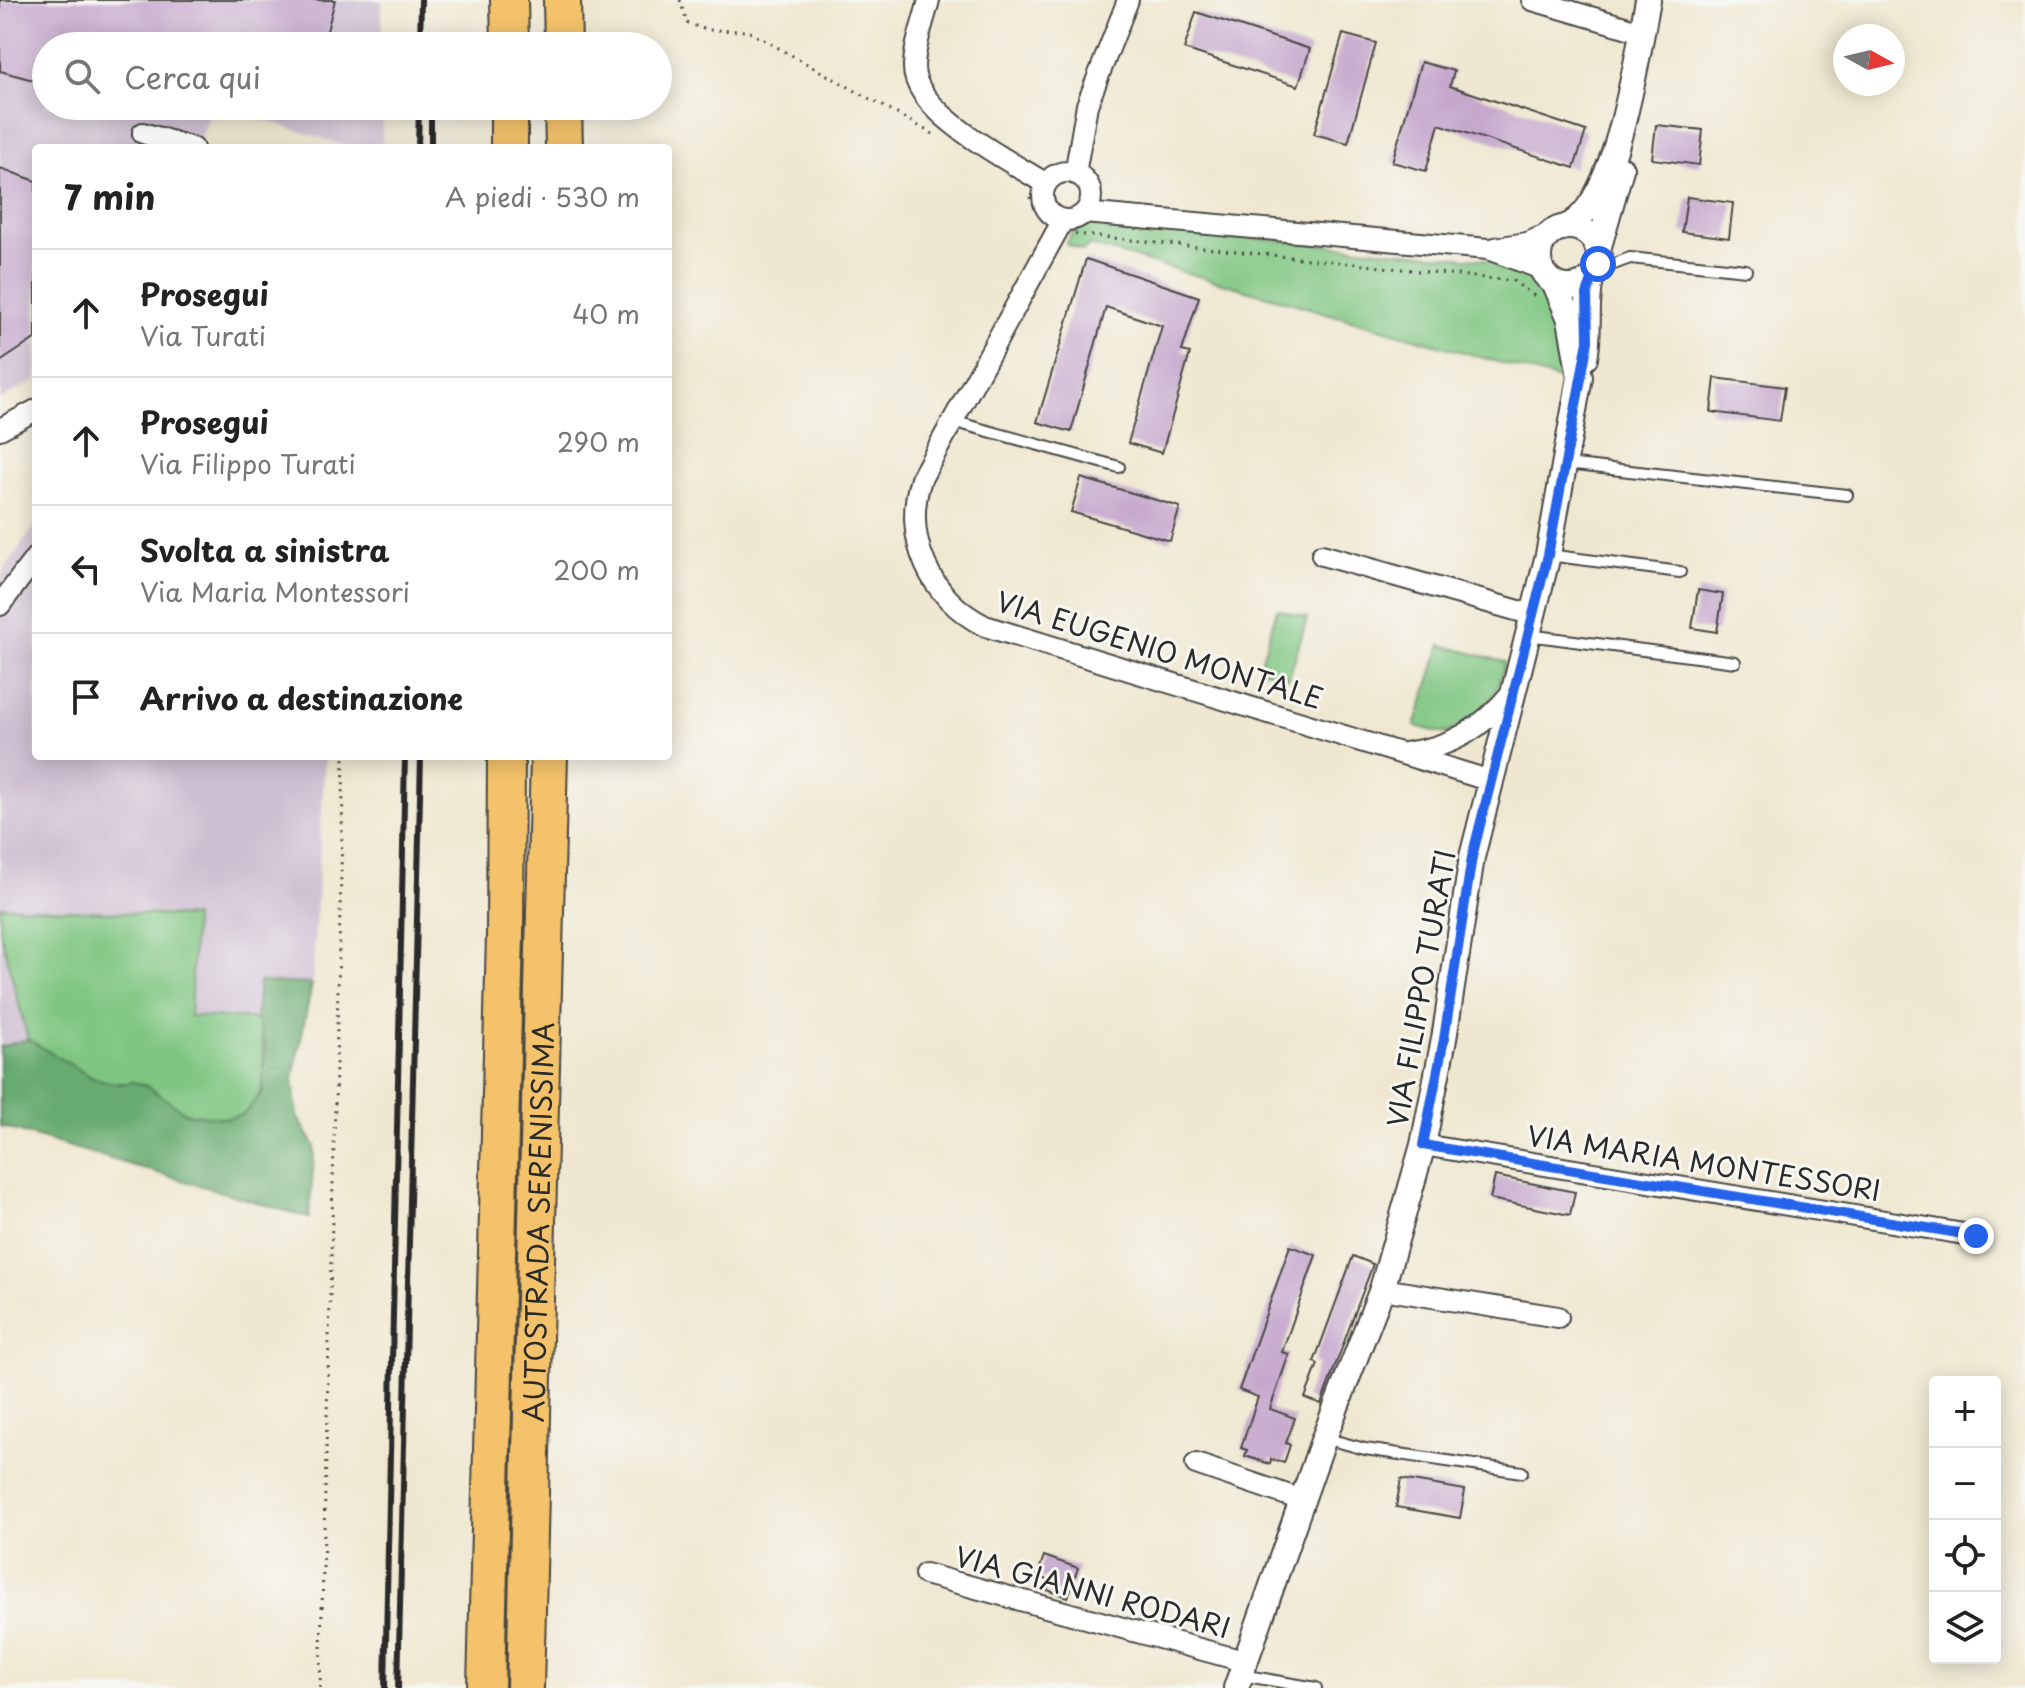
<!DOCTYPE html>
<html lang="it">
<meta charset="utf-8">
<style>
:root{--surface:#fff;--page:#f6f6f6;--text:#222;--muted:#767676;--line:#e0e0e0}
body{margin:0;font-family:"Playpen Sans",sans-serif;background:var(--page);color:var(--text)}
.controls{position:absolute;right:24px;bottom:24px;display:grid;overflow:hidden;border-radius:8px;box-shadow:0 4px 20px #0003}
.controls button{width:72px;height:72px;display:grid;place-items:center;padding:0;border:0;border-bottom:2px solid var(--line);background:var(--surface);color:var(--text);font:40px sans-serif}
.compass{position:absolute;left:1833px;top:24px;width:72px;height:72px;border-radius:50%;background:var(--surface);box-shadow:0 4px 20px #0003;rotate:98deg}
.stop{position:absolute;width:24px;height:24px;margin:-18px;border:6px solid #2563eb;border-radius:50%;background:#fff}
.stop.end{background:#2563eb;border-color:#fff;box-shadow:0 2px 8px #0008}
.list{margin:0;padding:0;list-style:none}
h2{display:flex;justify-content:space-between;align-items:center;height:104px;margin:0;padding:0 32px;font-size:34px}
h2 small{font-size:26px;font-weight:400;color:var(--muted)}
.list li{display:grid;grid-template-columns:52px 1fr auto;gap:24px;align-items:center;box-sizing:border-box;height:128px;padding:0 32px;border-top:2px solid var(--line)}
.list b{display:block;font-size:30px;white-space:nowrap}
.list p{margin:0;font-size:26px;white-space:nowrap;color:var(--muted)}
.list em{font-size:26px;font-style:normal;color:var(--muted)}
.icon{flex:none;width:44px;height:44px;fill:none;stroke:currentColor;stroke-width:2;stroke-linecap:round;stroke-linejoin:round}
.map{position:relative;flex:none;width:2025px;height:1688px;overflow:hidden}
.search{position:absolute;background:var(--surface);box-shadow:0 4px 20px #0003;left:32px;top:32px;width:640px;height:88px;display:flex;align-items:center;gap:20px;box-sizing:border-box;padding:0 28px;border-radius:44px;color:var(--muted);font-size:30px}
.panel{position:absolute;background:var(--surface);box-shadow:0 4px 20px #0003;left:32px;top:144px;width:640px;height:616px;border-radius:8px}
.map>svg:first-child{display:block}
.industrial{fill:#cebed1}
.green{fill:#7fc681;stroke:#557856;stroke-width:2}
.forest{fill:#67ab6f;stroke:#496b4d;stroke-width:2}
.building{fill:#c6a8cd}
.lines{fill:none;stroke-linecap:round;stroke-linejoin:round}
.service-casing{stroke:#484744;stroke-width:14}
.minor-casing{stroke:#484744;stroke-width:24}
.tertiary-casing{stroke:#484744;stroke-width:28}
.motorway-casing{stroke:#484744;stroke-width:40}
.path{stroke:#484744;stroke-width:3;stroke-dasharray:2 6;stroke-linecap:butt}
.service{stroke:#fff;stroke-width:10}
.minor{stroke:#fff;stroke-width:20}
.tertiary{stroke:#fff;stroke-width:24}
.motorway{stroke:#f3c26a;stroke-width:36}
.rail{stroke:#2b2b2b;stroke-width:6}
.route{stroke:#2563eb;stroke-width:10}
.labels{text-anchor:middle;dominant-baseline:central;stroke-width:6;stroke-linejoin:round;paint-order:stroke}
.street-label{font-size:28px;fill:#2b2b2b;stroke:#f6f6f2}
</style>
<div class="map">
<svg width="2025" height="1688" viewBox="0 0 2025 1688">
<rect width="100%" height="100%" fill="#f6f6f2"/>
<filter id="ink" filterUnits="userSpaceOnUse"><feTurbulence type="fractalNoise" baseFrequency=".0125" numOctaves="2"/><feDisplacementMap in="SourceGraphic" scale="16" xChannelSelector="R" yChannelSelector="G"/><feConvolveMatrix kernelMatrix="1 2 1 2 8 2 1 2 1" color-interpolation-filters="sRGB"/></filter>
<filter id="wash" filterUnits="userSpaceOnUse"><feTurbulence type="fractalNoise" baseFrequency=".006" numOctaves="4" result="noise"/><feDisplacementMap in="SourceGraphic" scale="32" xChannelSelector="R" yChannelSelector="G"/><feGaussianBlur stdDeviation="1.8" result="paint"/><feColorMatrix in="noise" values="0 0 0 0 0 0 0 0 0 0 0 0 0 0 0 0 0 1.4 0 .05"/><feComposite in="paint" operator="in"/></filter>
<g filter="url(#wash)">
<rect width="100%" height="100%" fill="#efe7cf"/>
<!-- industrial -->
<path class="industrial" d="M0 0H382V46H46V106H213L197 148H36V380L0 400Z
M220 106H382V148H353Z
M36 524V756H325L312 984 259 982 256 1019 190 1016 194 917 0 906V576Z
M0 931 28 1039 0 1047Z"/>
<!-- green -->
<path class="green" d="M1088 223 1502 261C1556 281 1573 327 1567 382L1090 245 1083 251 1066 244 1074 230Z
M1277 609 1307 618 1289 678 1259 669Z
M1441 645 1505 662C1497 701 1480 717 1446 734L1415 726Z
M0 906 194 917 190 1016 256 1019C275 1075 264 1141 188 1113 172 1108 161 1093 146 1086 134 1081 122 1085 110 1082 79 1075 53 1058 28 1039L0 931Z"/>
<!-- forest -->
<path class="forest" d="M259 982 312 984 293 1078 297 1116 315 1146 309 1218 0 1126V1047L28 1039 93 1078 118 1084 134 1082 148 1087 186 1113 227 1118 244 1114 263 1091 265 1045 256 1019Z"/>
<g id="blocks">
<!-- building -->
<path class="building" d="M0 0H335L323 46H46V81H37L0 71Z
M1196 12 1310 49 1298 86 1184 49Z
M1343 34 1376 43 1348 143 1314 134Z
M1421 62 1454 71 1450 86 1586 131 1574 168 1439 124 1426 171 1392 162Z
M1656 125 1703 130 1699 165 1652 159Z
M0 168 36 181V338L0 362Z
M1687 197 1733 203 1729 238 1682 232Z
M1086 259 1199 297 1182 351 1190 353 1162 453 1128 443 1162 326 1106 307 1071 432 1037 422Z
M1715 378 1785 387 1780 421 1711 412Z
M1081 478 1180 507 1170 541 1071 512Z
M1698 590 1723 594 1717 632 1692 628Z
M1495 1176 1575 1192 1570 1215 1490 1199Z
M1290 1246 1316 1255 1282 1352 1289 1354 1270 1409 1295 1418 1286 1443 1290 1445 1284 1463 1271 1459 1270 1464 1245 1456 1247 1450 1241 1448 1258 1397 1239 1390Z
M1353 1256 1373 1264 1321 1404 1305 1398 1318 1364 1314 1362Z
M1401 1479 1465 1490 1460 1518 1396 1507Z
M1044 1556 1078 1568 1068 1597 1047 1590 1051 1581 1037 1576Z"/>
</g>
</g>
<g filter="url(#ink)">
<use href="#blocks" fill-opacity="0" stroke="#484744" stroke-width="2"/>
<g class="lines">
<!-- service casing -->
<g class="service-casing">
<path id="service" d="M1595 271 1630 258 1746 270
M952 421 1119 467
M1566 464 1847 495
M1548 555 1680 572
M1528 635 1735 662
M1324 1438 1365 1449 1522 1472
M1241 1675 1316 1688"/>
</g>
<!-- minor casing -->
<g class="minor-casing">
<path id="minor" d="M929 0C924 21 914 46 914 67 913 113 1012 162 1046 184
M1532 0 1642 32
M143 133 193 148
M1043 196a24 24 0 1 1 48 0a24 24 0 1 1-48 0Z
M1075 174 1087 105 1128 0
M1084 213 1488 249 1542 269
M1063 220 921 479C902 537 930 599 985 626L1491 781
M1495 248 1527 243 1553 232
M0 429 36 410
M1322 555 1533 615
M0 605 36 557
M1405 753C1452 747 1482 729 1512 692
M1423 1145 1976 1236
M1382 1289 1558 1317
M1196 1464 1302 1500
M925 1574 1247 1662"/>
</g>
<!-- tertiary casing -->
<g class="tertiary-casing">
<path id="tertiary" d="M1539 257a30 30 0 1 1 60 0a30 30 0 1 1-60 0Z
M1563 228C1617 211 1638 50 1648 0
M1598 250 1621 169
M1585 358C1591 330 1584 303 1592 276
M1236 1688 1324 1438 1382 1289 1423 1145 1444 1039 1472 857 1548 555 1580 377 1570 319 1555 284"/>
</g>
<!-- motorway casing -->
<g class="motorway-casing">
<g id="motorway">
<path d="M509 0 510 46"/>
<path d="M562 0 563 46"/>
<path d="M563 106 564 148"/>
<path d="M509 148V106"/>
<path d="M486 1688 505 934 506 756"/>
<path id="s1" d="M525 1688 549 756"/>
</g>
</g>
<!-- path -->
<path class="path" d="M680 0 687 23 707 30 748 31 933 134
M1030 197 1041 219
M1075 234 1513 281 1536 297
M320 1688 344 756"/>
<!-- service -->
<use href="#service" class="service"/>
<!-- minor -->
<use href="#minor" class="minor"/>
<!-- tertiary -->
<use href="#tertiary" class="tertiary"/>
<!-- motorway -->
<use href="#motorway" class="motorway"/>
<!-- rail -->
<path class="rail" d="M420 46 421 0
M418 148 419 106
M431 148V106
M385 1688 405 756
M398 1688 421 756"/>
</g>
</g>
<g class="lines" filter="url(#ink)">
<!-- route -->
<path class="route" d="M1598 264 1587 294 1588 341 1548 555 1472 857 1444 1039 1423 1145 1976 1236"/>
</g>
<g class="labels">
<!-- street labels -->
<g class="street-label">
<text transform="translate(1160 649) rotate(17)">VIA EUGENIO MONTALE</text>
<text transform="translate(1420 988) rotate(-80)">VIA FILIPPO TURATI</text>
<text transform="translate(1704 1162) rotate(9)">VIA MARIA MONTESSORI</text>
<text stroke="none"><textPath href="#s1" startOffset="466">AUTOSTRADA SERENISSIMA</textPath></text>
<text transform="translate(1093 1591) rotate(15)">VIA GIANNI RODARI</text>
</g>
</g>
</svg>
<div class="controls">
<button>+</button>
<button>−</button>
<button><svg class="icon" aria-label="locate" viewBox="0 0 24 24"><circle cx="12" cy="12" r="6"/><path d="M12 2v4M12 18v4M2 12h4M18 12h4"/></svg></button>
<button><svg class="icon" aria-label="layers" viewBox="0 0 24 24"><path d="M12 4l9 5-9 5-9-5zM3 14l9 5 9-5"/></svg></button>
</div>
<svg class="compass" viewBox="-18 -18 36 36"><path d="M0-13l5 13h-10z" fill="#e53935"/><path d="M0 13l5-13h-10z" fill="#767676"/></svg>
<div class="stop" style="left:1598px;top:264px"></div>
<div class="stop end" style="left:1976px;top:1236px"></div>
<div class="search"><svg class="icon" aria-label="search" viewBox="0 0 24 24"><circle cx="10" cy="10" r="6"/><path d="M15 15l6 6"/></svg>Cerca qui</div>
<section class="panel">
<h2>7 min<small>A piedi · 530 m</small></h2>
<ul class="list">
<li><svg class="icon" aria-label="ahead" viewBox="0 0 24 24"><path d="M12 20V5M6 11l6-6 6 6"/></svg><div><b>Prosegui</b><p>Via Turati</p></div><em>40 m</em></li>
<li><svg class="icon" aria-label="ahead" viewBox="0 0 24 24"><path d="M12 20V5M6 11l6-6 6 6"/></svg><div><b>Prosegui</b><p>Via Filippo Turati</p></div><em>290 m</em></li>
<li><svg class="icon" aria-label="left" viewBox="0 0 24 24"><path d="M17 20v-9H6M10 6l-5 5 5 5"/></svg><div><b>Svolta a sinistra</b><p>Via Maria Montessori</p></div><em>200 m</em></li>
<li><svg class="icon" aria-label="arrive" viewBox="0 0 24 24"><path d="M6 21V4h12l-3 4 3 4H6"/></svg><div><b>Arrivo a destinazione</b></div></li>
</ul>
</section>
</div>
